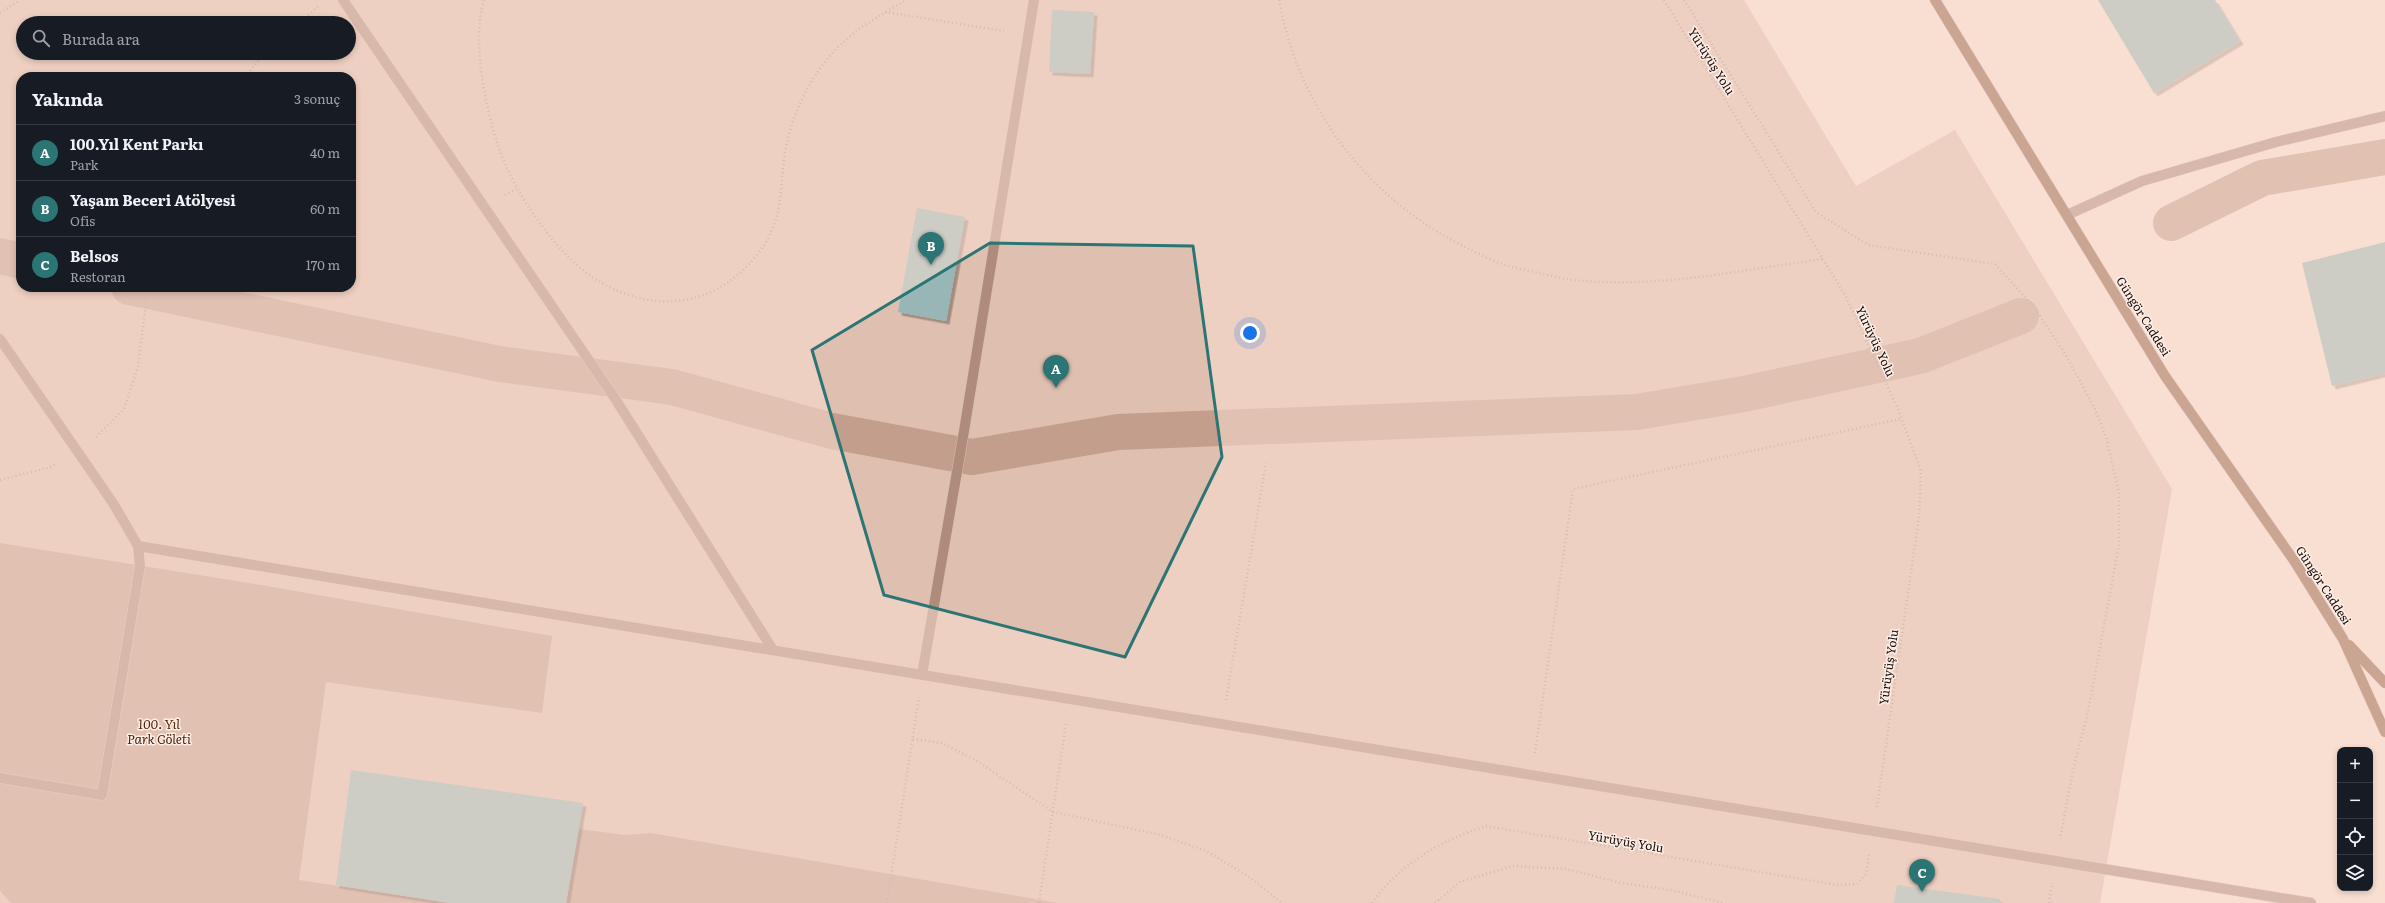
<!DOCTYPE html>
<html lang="tr">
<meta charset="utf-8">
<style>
:root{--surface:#171b24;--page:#242831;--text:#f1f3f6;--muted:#9ea1a6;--line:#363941;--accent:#2b7574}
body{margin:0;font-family:Literata,serif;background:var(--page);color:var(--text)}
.controls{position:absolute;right:12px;bottom:12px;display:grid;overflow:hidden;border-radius:8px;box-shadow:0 2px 6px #0003}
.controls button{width:36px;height:36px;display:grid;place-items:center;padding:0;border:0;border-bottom:1px solid var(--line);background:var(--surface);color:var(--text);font:20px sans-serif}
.you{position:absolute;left:1250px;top:333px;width:14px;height:14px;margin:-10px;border:3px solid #fff;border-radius:50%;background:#1a73e8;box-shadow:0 0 0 6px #1a73e833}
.badge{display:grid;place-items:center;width:26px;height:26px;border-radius:50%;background:var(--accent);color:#fff;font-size:13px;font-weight:700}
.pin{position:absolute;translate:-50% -33px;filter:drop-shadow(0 1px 2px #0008)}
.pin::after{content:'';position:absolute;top:21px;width:14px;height:12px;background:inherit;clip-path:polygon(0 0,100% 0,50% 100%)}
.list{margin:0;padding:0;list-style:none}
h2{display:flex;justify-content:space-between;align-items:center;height:52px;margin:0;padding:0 16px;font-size:17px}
h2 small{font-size:13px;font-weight:400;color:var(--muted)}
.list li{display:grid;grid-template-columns:26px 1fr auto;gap:12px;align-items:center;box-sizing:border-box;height:56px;padding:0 16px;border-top:1px solid var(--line)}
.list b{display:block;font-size:15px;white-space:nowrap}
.list p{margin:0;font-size:13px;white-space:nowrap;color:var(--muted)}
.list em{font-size:13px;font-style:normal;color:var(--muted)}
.icon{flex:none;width:22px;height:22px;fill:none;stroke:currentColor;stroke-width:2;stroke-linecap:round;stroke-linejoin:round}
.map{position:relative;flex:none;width:2385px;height:903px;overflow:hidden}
.search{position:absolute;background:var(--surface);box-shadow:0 2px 6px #0003;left:16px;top:16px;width:340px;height:44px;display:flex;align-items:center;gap:10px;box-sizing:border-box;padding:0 14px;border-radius:22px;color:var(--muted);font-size:15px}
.panel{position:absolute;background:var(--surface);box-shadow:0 2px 6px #0003;left:16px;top:72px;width:340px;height:220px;border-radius:16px}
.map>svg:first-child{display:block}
.green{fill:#dfbfb0;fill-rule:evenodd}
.water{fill:#c39e8c}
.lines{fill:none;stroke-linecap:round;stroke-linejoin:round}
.canal{stroke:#c39e8c;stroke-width:36}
.building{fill:#97b6b5;filter:url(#shadow)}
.street-casing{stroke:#d5bdb2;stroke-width:11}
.secondary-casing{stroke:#d5bdb2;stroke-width:11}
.path{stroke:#a79389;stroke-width:2.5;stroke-dasharray:1 3;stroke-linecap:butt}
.street{stroke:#ae8b7a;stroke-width:10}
.secondary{stroke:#915f46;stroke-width:10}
.marked{fill:none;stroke:#2b7574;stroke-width:3;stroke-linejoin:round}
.labels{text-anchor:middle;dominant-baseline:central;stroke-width:3;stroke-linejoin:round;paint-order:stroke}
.street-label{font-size:12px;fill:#160d09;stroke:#ffeee7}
.water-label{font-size:13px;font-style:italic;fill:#4f2004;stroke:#ffeee7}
</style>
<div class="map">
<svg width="2385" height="903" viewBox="0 0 2385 903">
<defs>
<filter id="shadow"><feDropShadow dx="3.5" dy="3.5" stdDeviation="0" flood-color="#0004"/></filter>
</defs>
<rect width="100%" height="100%" fill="#f9dfd2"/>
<!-- green -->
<path class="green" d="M0 0H1744L1856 186 1955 130 2172 489 2100 903H0ZM23 23H349V53H23ZM21 77H351V287H21Z"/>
<!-- water -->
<path class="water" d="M0 543 249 583 552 636 542 713 326 682 299 880 450 903H11L0 891Z
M579 829 625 835 651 833 1058 903H566Z"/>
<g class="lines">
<!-- canal -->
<path class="canal" d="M2171 223 2262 178 2385 157
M0 256 21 261
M129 287 500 364 672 387 832 431 972 457 1118 432 1637 412 1744 394 1920 356 2021 316"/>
</g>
<!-- building -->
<path class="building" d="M2098 0H2215L2240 41 2154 93Z
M1052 10 1094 12 1090 74 1049 72Z
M917 208 965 217 946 321 898 312Z
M2385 242V373L2332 386 2302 263Z
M351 770 583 803 566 903H450L336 885Z
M1897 885 2000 899V903H1894Z"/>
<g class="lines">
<!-- street casing -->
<g class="street-casing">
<path id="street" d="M343 0 616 400 773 650
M2067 215 2142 181 2276 142 2385 116
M0 339 113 503 138 546 140 566 102 795 0 778
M138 546 2311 903
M922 675 964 431 1034 0"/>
</g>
<!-- secondary casing -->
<g class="secondary-casing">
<path id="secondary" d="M1935 0 2165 376 2295 562 2343 639 2385 732
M2349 645 2385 683"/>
</g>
<!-- path -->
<path class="path" d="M484 0C470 43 488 125 506 166 524 206 562 260 600 282 655 314 715 307 756 256 784 222 779 193 785 153 792 107 820 57 858 30 873 19 890 10 906 0
M1279 0C1299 110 1370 202 1471 250 1481 255 1492 261 1502 264 1514 268 1527 270 1539 273 1550 275 1562 279 1573 280 1656 289 1741 270 1823 259
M1664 0 1845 295 1898 409 1921 471 1919 517 1877 807
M1684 0 1816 212 1868 245 1995 264 2034 307 2066 355 2095 409 2106 437 2119 493V545L2088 712 2073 770 2060 839
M885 12 1004 31
M0 13 20 0
M299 23 320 5
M245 77 265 53
M505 195 516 189
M96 437 124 409 138 367 148 287
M0 480 51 467 57 463
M1226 700 1266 463
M913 739 942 743 977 761 1053 812 1161 835 1206 851 1248 876 1282 903
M1535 753 1573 489 1901 419
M887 903 919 697
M1039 903 1066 723
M1372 903C1401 863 1440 841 1486 826L1837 885 1857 884 1866 874 1869 854
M1435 903 1460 882 1512 866 1566 869 1621 883 1671 890 1723 903
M2049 903 2052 883"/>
<!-- street -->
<use href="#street" class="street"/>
<!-- secondary -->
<use href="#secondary" class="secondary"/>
</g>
<!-- marked area -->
<path d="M0 0H2385V903H0ZM990 243 1193 246 1222 457 1125 657 884 595 812 350Z" fill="#f9dfd2" fill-opacity=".55" fill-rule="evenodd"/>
<path class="marked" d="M990 243 1193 246 1222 457 1125 657 884 595 812 350Z"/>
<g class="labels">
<!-- street labels -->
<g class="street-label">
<text transform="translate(1712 61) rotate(58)">Yürüyüş Yolu</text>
<text transform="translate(2144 316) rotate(58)">Güngör Caddesi</text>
<text transform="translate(1876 341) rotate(65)">Yürüyüş Yolu</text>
<text transform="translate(2324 585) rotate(57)">Güngör Caddesi</text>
<text transform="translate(1888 667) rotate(-82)">Yürüyüş Yolu</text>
<text transform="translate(1626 841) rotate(10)">Yürüyüş Yolu</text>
</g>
<!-- water labels -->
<g class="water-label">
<text x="159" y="723">100. Yıl<tspan x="159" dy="15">Park Göleti</tspan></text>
</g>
</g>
</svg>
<div class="controls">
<button>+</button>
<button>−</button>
<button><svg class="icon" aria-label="locate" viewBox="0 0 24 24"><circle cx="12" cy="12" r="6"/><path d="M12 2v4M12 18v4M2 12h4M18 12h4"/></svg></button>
<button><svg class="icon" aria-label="layers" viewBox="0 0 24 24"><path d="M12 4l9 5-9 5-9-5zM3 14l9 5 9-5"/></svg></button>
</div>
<div class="you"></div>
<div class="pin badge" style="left:1056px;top:388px">A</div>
<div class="pin badge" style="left:931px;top:265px">B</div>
<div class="pin badge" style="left:1922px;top:892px">C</div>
<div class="search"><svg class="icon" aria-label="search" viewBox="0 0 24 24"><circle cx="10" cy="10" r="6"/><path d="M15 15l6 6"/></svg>Burada ara</div>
<section class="panel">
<h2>Yakında<small>3 sonuç</small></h2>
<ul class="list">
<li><span class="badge">A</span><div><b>100.Yıl Kent Parkı</b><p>Park</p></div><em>40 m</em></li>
<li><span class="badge">B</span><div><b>Yaşam Beceri Atölyesi</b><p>Ofis</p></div><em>60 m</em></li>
<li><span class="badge">C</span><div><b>Belsos</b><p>Restoran</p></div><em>170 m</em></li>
</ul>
</section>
</div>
